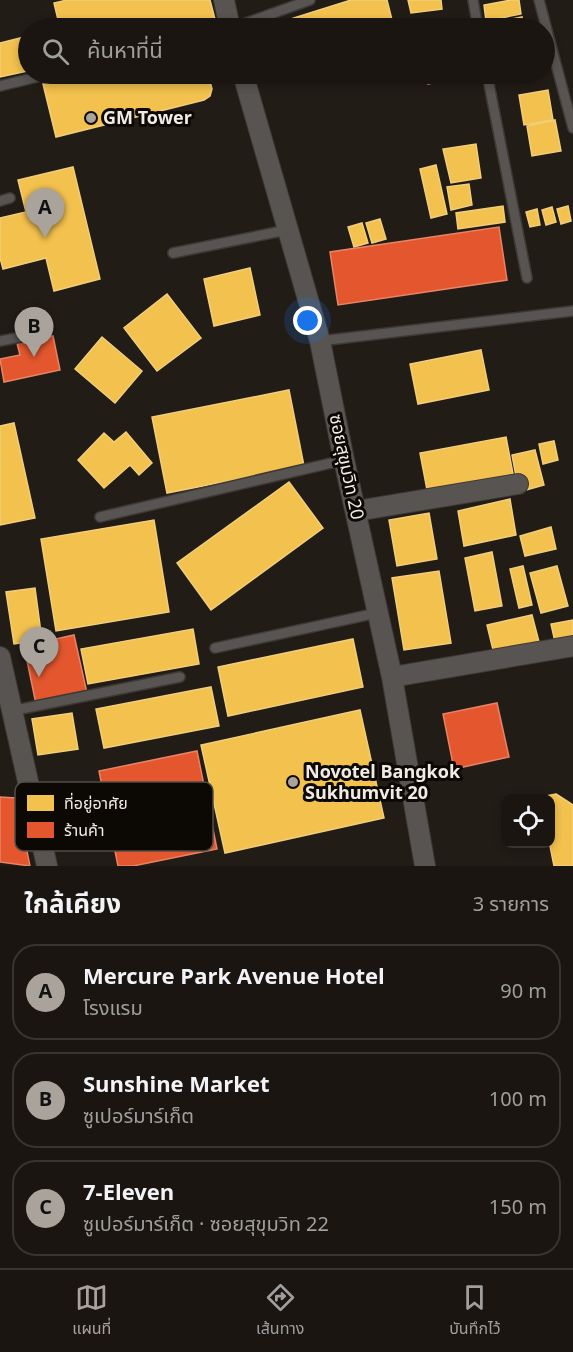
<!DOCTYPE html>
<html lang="th">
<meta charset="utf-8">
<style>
:root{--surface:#1a1510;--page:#231e19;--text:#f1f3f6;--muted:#9f9f9f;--line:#383430;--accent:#a9a39c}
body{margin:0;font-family:Georgia,"Noto Sans Thai",serif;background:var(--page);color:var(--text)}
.controls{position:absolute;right:18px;bottom:18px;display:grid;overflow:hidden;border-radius:12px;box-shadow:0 3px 9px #0003}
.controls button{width:54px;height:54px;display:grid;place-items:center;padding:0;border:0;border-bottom:2px solid var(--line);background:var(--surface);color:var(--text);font:30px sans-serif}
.you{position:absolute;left:308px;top:321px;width:21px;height:21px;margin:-15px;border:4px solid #fff;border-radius:50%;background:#1a73e8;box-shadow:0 0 0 9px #1a73e833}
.badge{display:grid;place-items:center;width:39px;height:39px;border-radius:50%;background:var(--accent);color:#111;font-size:20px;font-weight:700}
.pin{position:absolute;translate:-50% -50px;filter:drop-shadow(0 2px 3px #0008)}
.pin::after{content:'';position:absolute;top:32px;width:21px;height:18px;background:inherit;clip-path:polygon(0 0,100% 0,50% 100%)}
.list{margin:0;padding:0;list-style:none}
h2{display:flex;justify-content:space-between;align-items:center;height:78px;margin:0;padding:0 24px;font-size:26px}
h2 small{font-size:20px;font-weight:400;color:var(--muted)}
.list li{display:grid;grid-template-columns:39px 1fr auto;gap:18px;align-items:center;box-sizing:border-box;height:96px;margin:0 12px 12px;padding:0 12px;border:2px solid var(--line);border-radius:24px}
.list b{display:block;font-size:22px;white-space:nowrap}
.list p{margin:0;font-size:20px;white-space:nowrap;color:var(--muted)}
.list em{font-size:20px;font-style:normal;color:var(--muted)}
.icon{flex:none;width:33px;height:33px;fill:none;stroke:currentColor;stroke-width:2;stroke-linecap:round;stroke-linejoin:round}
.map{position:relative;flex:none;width:573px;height:866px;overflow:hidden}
.search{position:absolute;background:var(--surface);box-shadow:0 3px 9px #0003;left:18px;right:18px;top:18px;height:66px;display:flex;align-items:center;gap:15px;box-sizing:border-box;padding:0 21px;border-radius:33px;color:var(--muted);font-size:22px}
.sheet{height:402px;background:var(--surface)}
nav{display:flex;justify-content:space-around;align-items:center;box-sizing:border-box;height:84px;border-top:2px solid var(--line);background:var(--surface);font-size:16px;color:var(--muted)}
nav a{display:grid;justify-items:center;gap:3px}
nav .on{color:var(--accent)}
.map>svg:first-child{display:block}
.homes{fill:#f2c14e;stroke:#f2ce7b;stroke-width:1.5}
.shops{fill:#e4572e;stroke:#e88365;stroke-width:1.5}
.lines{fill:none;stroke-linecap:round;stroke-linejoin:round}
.lane-casing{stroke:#3e3934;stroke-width:12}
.street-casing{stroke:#3e3934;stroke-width:22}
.lane{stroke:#575452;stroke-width:9}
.street{stroke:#575452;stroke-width:20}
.poi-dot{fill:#a9a39c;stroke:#0c0804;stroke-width:2}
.labels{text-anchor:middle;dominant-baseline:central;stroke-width:6;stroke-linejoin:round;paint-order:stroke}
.poi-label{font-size:18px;font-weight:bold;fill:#f1ebe4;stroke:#0c0804;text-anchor:start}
.street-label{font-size:18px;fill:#f1ebe4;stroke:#0c0804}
.key{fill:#0c0804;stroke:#514c47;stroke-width:1.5}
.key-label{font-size:16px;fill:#f1ebe4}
</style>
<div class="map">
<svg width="573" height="866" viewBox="0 0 573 866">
<rect width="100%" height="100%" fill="#221c16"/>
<!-- homes -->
<path class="homes" d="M67 0H210L216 23 196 28H60L54 3Z
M351 0H387L394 28H265V27Z
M408 0H441L442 9 411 13Z
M511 0H519L521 14 486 21 484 5Z
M522 17 524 28H487V24Z
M28 36V71L0 77V43Z
M88 74H208L212 89 210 96 204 100 56 137 43 84Z
M426 74H457L458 79 428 84Z
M548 90 553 120 524 125 519 95Z
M555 120 561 151 532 156 527 126Z
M476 144 481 178 451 183 443 149Z
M436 165 447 214 431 218 420 169Z
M73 167 100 279 54 291 46 258 3 269 0 258V218L26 212 18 180Z
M469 184 472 205 451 210 447 187Z
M503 206 505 222 458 229 456 213Z
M568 206 571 221 561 224 557 209Z
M552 207 556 222 546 225 542 210Z
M537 209 540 225 530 227 526 212Z
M380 219 386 239 372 243 366 223Z
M362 223 368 243 354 247 348 227Z
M250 268 260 315 214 326 204 279Z
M167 294 201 338 157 371 124 328Z
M102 337 142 371 115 403 75 369Z
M481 350 489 390 418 404 410 364Z
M289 390 304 466 167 493 152 417Z
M14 423 35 518 0 525V426Z
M126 432 152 463 139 475 130 465 104 488 78 460 104 433 114 442Z
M506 437 514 479 428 495 420 453Z
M554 441 558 460 543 464 539 444Z
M535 450 544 485 519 492 512 455Z
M289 482 323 528 211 610 177 563Z
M510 499 516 535 464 546 458 511Z
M429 513 437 559 397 566 389 520Z
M154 520 169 612 56 631 41 539Z
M551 527 556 549 525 556 520 536Z
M492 552 502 606 475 611 465 558Z
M523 566 532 605 519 608 510 569Z
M557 566 568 606 541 613 530 573Z
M439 571 451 643 404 650 392 578Z
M35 588 42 640 14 644 6 592Z
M532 615 539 642 493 650 487 625Z
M573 620V639L555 642 551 624Z
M193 629 199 664 88 684 81 649Z
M353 639 363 687 228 716 218 667Z
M211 687 219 726 104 748 96 709Z
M360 710 384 818 225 853 201 745Z
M72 713 78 749 38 755 32 719Z
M556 794 573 805V866H554L550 846 545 844H550V798H535Z"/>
<!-- shops -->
<path class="shops" d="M499 227 507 280 338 305 330 252Z
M53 336 60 370 4 382 0 359 20 355 17 343Z
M74 635 87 693 36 704 24 646Z
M497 703 509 757 454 769 443 714Z
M197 751 217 849 133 866H118L99 771Z
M0 797 16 798 30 866 0 862Z"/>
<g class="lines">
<!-- lane casing -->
<g class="lane-casing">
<path id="lane" d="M473 0 478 28
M539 0 573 128
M232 28 310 0
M487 74 527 278
M0 86 50 74
M0 201 10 198
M173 253 287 230
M0 341 41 333
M320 341 573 311
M100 517 344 460
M215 648 377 613
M11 711 180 677"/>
</g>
<!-- street casing -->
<g class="street-casing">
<path id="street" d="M224 0 230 28
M243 74 320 341 344 460 392 677 425 866
M356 511 518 484
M0 657 47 866
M392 677 573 646"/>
</g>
<!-- lane -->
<use href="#lane" class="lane"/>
<!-- street -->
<use href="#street" class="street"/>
</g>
<!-- markers -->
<g class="poi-dot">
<circle cx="91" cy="118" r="6"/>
<circle cx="293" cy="782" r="6"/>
</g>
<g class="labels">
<!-- poi labels -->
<g class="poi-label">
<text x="103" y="118">GM Tower</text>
<text x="305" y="772">Novotel Bangkok<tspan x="305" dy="21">Sukhumvit 20</tspan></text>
</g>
<!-- street labels -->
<g class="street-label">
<text transform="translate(346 467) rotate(78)">ซอยสุขุมวิท 20</text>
</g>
</g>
<!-- legend -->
<rect x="15" y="782" width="198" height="69" rx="9" class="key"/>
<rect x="27" y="795" width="27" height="16" fill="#f2c14e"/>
<rect x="27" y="822" width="27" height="16" fill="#e4572e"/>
<g class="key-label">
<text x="64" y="809">ที่อยู่อาศัย</text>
<text x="64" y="836">ร้านค้า</text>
</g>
</svg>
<div class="controls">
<button><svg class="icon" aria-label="locate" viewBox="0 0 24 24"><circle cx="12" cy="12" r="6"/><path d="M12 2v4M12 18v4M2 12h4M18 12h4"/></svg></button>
</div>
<div class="you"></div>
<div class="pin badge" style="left:45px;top:238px">A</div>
<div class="pin badge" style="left:34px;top:357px">B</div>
<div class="pin badge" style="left:39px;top:677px">C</div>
<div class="search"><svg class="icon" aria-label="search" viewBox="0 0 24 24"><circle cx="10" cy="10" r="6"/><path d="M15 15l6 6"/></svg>ค้นหาที่นี่</div>
</div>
<section class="sheet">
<h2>ใกล้เคียง<small>3 รายการ</small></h2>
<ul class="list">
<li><span class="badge">A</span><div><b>Mercure Park Avenue Hotel</b><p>โรงแรม</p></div><em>90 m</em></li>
<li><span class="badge">B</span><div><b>Sunshine Market</b><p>ซูเปอร์มาร์เก็ต</p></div><em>100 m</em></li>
<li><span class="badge">C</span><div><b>7-Eleven</b><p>ซูเปอร์มาร์เก็ต · ซอยสุขุมวิท 22</p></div><em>150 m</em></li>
</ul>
</section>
<nav>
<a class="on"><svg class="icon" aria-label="map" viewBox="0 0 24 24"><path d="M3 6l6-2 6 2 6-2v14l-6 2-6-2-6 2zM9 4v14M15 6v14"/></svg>แผนที่</a>
<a><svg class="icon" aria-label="directions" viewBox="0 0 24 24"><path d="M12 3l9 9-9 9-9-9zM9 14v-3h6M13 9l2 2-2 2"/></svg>เส้นทาง</a>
<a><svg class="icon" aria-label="saved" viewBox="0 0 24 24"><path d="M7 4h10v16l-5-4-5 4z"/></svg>บันทึกไว้</a>
</nav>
